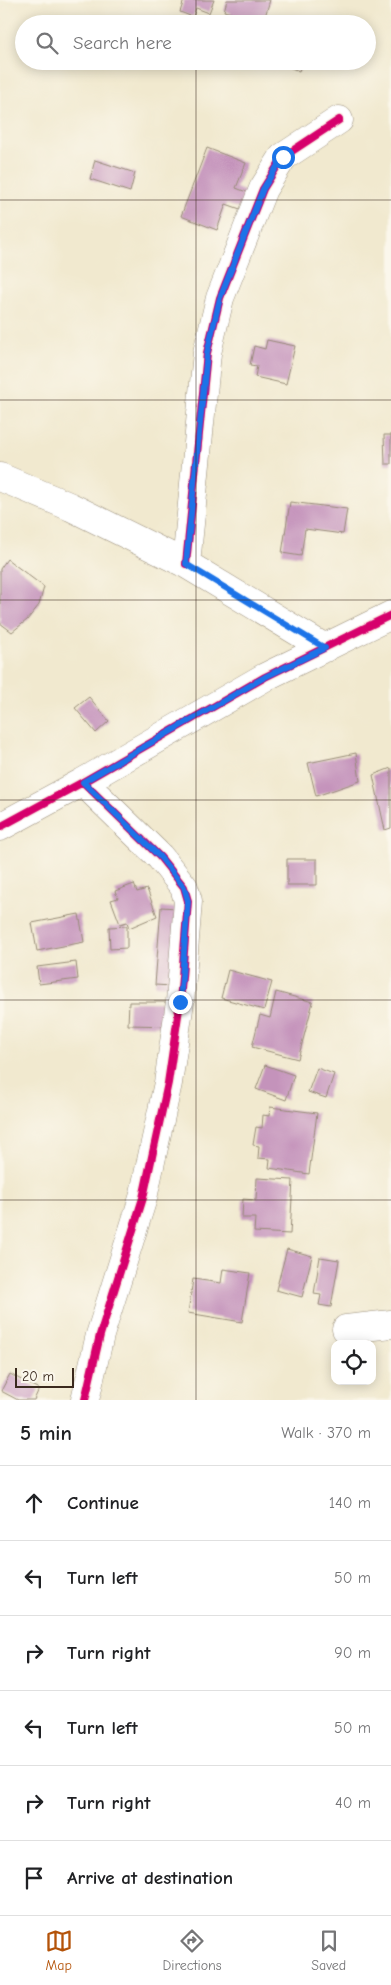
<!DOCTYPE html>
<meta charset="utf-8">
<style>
:root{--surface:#fff;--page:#f6f6f6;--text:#202124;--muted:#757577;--line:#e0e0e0;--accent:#b45309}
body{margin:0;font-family:"Comic Neue",sans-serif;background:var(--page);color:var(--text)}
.controls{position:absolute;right:15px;bottom:15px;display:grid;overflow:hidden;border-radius:10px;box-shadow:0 2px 12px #0003}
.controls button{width:45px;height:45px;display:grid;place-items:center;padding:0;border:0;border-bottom:1px solid var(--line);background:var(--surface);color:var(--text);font:25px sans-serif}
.scale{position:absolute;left:15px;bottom:12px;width:59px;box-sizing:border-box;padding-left:5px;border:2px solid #3b2a1e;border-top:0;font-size:14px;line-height:18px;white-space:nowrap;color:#3b2a1e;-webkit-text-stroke:4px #fbf7ec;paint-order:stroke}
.stop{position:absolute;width:15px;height:15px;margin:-11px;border:4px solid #1a73e8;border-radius:50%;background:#fff}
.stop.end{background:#1a73e8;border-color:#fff;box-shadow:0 1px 5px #0008}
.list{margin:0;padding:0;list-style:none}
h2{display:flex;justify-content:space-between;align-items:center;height:65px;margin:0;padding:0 20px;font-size:21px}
h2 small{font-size:16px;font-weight:400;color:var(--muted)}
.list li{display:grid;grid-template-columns:32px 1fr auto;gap:15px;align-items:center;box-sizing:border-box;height:75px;padding:0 20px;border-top:1px solid var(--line)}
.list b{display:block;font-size:19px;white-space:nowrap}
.list em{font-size:16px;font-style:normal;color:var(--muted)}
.icon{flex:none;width:28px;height:28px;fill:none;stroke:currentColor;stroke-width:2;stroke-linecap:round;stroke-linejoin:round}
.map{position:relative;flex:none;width:391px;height:1400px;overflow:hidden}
.search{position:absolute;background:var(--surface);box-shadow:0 2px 12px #0003;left:15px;right:15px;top:15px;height:55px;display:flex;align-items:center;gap:12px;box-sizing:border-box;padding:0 18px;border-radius:28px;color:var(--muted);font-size:19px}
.sheet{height:515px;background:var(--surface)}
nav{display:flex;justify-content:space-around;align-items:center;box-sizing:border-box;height:70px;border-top:1px solid var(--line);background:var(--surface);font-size:14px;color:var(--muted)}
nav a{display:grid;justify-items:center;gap:2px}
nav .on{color:var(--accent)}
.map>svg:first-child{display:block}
.building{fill:#c493bb}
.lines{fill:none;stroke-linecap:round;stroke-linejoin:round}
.minor-casing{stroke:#968a76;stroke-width:29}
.minor{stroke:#fff;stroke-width:28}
.cycleway-casing{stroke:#fbf7ec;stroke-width:11}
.cycleway{stroke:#d6006c;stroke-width:8}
.route{stroke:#1a73e8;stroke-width:6}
.grid{fill:none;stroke:#3b2a1e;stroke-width:1;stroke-opacity:0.55}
</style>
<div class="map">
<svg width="391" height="1400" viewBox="0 0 391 1400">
<rect width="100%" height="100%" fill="#fbf7ec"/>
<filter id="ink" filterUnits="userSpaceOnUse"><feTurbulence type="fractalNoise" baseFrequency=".02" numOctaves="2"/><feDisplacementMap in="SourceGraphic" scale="10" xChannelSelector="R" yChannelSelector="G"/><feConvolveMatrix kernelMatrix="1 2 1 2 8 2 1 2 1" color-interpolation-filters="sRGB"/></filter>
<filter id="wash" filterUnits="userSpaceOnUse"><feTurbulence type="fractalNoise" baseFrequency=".0096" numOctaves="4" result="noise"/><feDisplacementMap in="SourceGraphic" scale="20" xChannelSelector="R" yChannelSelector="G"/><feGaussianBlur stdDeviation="1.12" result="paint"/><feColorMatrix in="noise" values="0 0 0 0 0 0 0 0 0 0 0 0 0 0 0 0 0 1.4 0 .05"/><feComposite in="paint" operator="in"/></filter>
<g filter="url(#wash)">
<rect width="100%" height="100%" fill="#f1e9cf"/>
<g id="blocks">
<!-- building -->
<path class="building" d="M184 0H214L209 13 196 8 193 17 180 12Z
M227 0H270L264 20 255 17 251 24 228 23 231 13 224 11Z
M286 61H322L319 69 302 63 299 71 284 65Z
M207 148 246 163 236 188 249 193 243 210 226 204 217 230 181 216Z
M95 160 135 173 130 192 90 179Z
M267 340 295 346 286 384 255 377 257 366 250 365 254 346 265 349Z
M384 435H391V464H385Z
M290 502 347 509 343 534 305 529 301 556 282 553Z
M7 559 44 587 39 605 27 620 12 632 0 623V569Z
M89 697 109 721 96 733 75 708Z
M356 753 360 781 316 796 308 763Z
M391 768V828L385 830 373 775Z
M287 859H317V885H287Z
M134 884 137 892 147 889 157 916 129 928 127 922 120 924 111 900 118 898 115 891Z
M161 907 177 908 171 986 155 985Z
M79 914 84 942 37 951 32 923Z
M127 926V948L110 949 109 927Z
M76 962 78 979 39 984 37 967Z
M228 970 272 982 264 1010 221 998Z
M276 992 313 1002 298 1059 252 1047 260 1015 270 1018Z
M129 1002H172V1026L128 1025Z
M265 1065 294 1075 286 1100 256 1089Z
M317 1068 334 1074 326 1098 308 1092Z
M270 1107 317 1113 309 1174 269 1168 270 1159 258 1158 259 1146 253 1145 256 1127 262 1128 263 1115 269 1116Z
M257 1178 293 1180 290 1234 254 1232 255 1218H242L243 1199 256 1200Z
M287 1249 312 1256 302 1297 276 1290Z
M320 1257 339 1260 331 1307 319 1305 321 1295 314 1294Z
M223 1269 250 1273 242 1322 188 1313 193 1279 221 1283Z
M10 1374 39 1389 34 1400H18L1 1391Z"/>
</g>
</g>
<g filter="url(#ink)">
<use href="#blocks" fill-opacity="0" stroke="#968a76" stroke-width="1"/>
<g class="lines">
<!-- minor casing -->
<g class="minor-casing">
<path id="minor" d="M0 477 71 507 186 564 325 648
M186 564 207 353 220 298 263 189 283 157 339 120
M83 782 160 857 184 887 188 901 180 1002 168 1083 143 1198 100 1335 85 1400
M0 827 83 782 265 677 391 615
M346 1329 391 1324"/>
</g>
<!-- minor -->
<use href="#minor" class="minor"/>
<!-- cycleway casing -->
<g class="cycleway-casing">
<path id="cycleway" d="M186 564 207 353 220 298 263 189 283 157 339 120
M83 782 160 857 184 887 188 901 180 1002 168 1083 143 1198 100 1335 85 1400
M0 827 83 782 265 677 391 615"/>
</g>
<!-- cycleway -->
<use href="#cycleway" class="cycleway"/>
</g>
</g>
<g class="lines" filter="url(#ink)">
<!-- route -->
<path class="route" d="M180 1002 188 901 184 887 160 857 83 782 265 677 325 648 186 564 207 353 220 298 263 189 283 157"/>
</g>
<!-- grid -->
<path class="grid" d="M196 0V24M196 61V1400M0 200H391M0 400H391M0 600H391M0 800H391M0 1000H391M0 1200H391"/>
</svg>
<div class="controls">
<button><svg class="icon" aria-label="locate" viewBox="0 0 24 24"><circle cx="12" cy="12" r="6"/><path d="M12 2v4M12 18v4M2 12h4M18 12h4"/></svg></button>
</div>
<div class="scale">20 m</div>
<div class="stop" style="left:283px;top:157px"></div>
<div class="stop end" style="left:180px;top:1002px"></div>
<div class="search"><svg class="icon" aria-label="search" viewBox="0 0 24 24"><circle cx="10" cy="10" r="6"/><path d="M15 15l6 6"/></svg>Search here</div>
</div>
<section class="sheet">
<h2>5 min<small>Walk · 370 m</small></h2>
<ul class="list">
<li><svg class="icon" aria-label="ahead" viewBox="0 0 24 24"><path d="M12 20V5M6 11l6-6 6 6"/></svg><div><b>Continue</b></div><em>140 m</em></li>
<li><svg class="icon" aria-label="left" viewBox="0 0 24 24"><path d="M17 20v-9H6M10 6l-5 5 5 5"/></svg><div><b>Turn left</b></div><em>50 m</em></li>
<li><svg class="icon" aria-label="right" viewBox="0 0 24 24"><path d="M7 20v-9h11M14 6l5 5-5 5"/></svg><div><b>Turn right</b></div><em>90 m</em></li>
<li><svg class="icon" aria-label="left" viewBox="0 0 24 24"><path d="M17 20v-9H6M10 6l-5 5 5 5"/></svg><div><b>Turn left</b></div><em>50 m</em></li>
<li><svg class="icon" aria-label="right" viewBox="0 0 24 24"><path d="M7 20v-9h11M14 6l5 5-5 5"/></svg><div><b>Turn right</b></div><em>40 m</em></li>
<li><svg class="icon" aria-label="arrive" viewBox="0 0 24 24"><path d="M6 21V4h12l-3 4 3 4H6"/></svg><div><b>Arrive at destination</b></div></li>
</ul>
</section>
<nav>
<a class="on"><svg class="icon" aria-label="map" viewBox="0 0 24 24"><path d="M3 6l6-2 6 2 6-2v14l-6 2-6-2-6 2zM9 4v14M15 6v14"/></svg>Map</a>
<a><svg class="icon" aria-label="directions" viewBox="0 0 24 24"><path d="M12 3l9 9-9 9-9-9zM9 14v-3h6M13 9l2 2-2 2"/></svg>Directions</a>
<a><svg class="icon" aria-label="saved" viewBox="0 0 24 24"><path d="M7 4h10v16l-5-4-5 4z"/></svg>Saved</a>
</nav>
